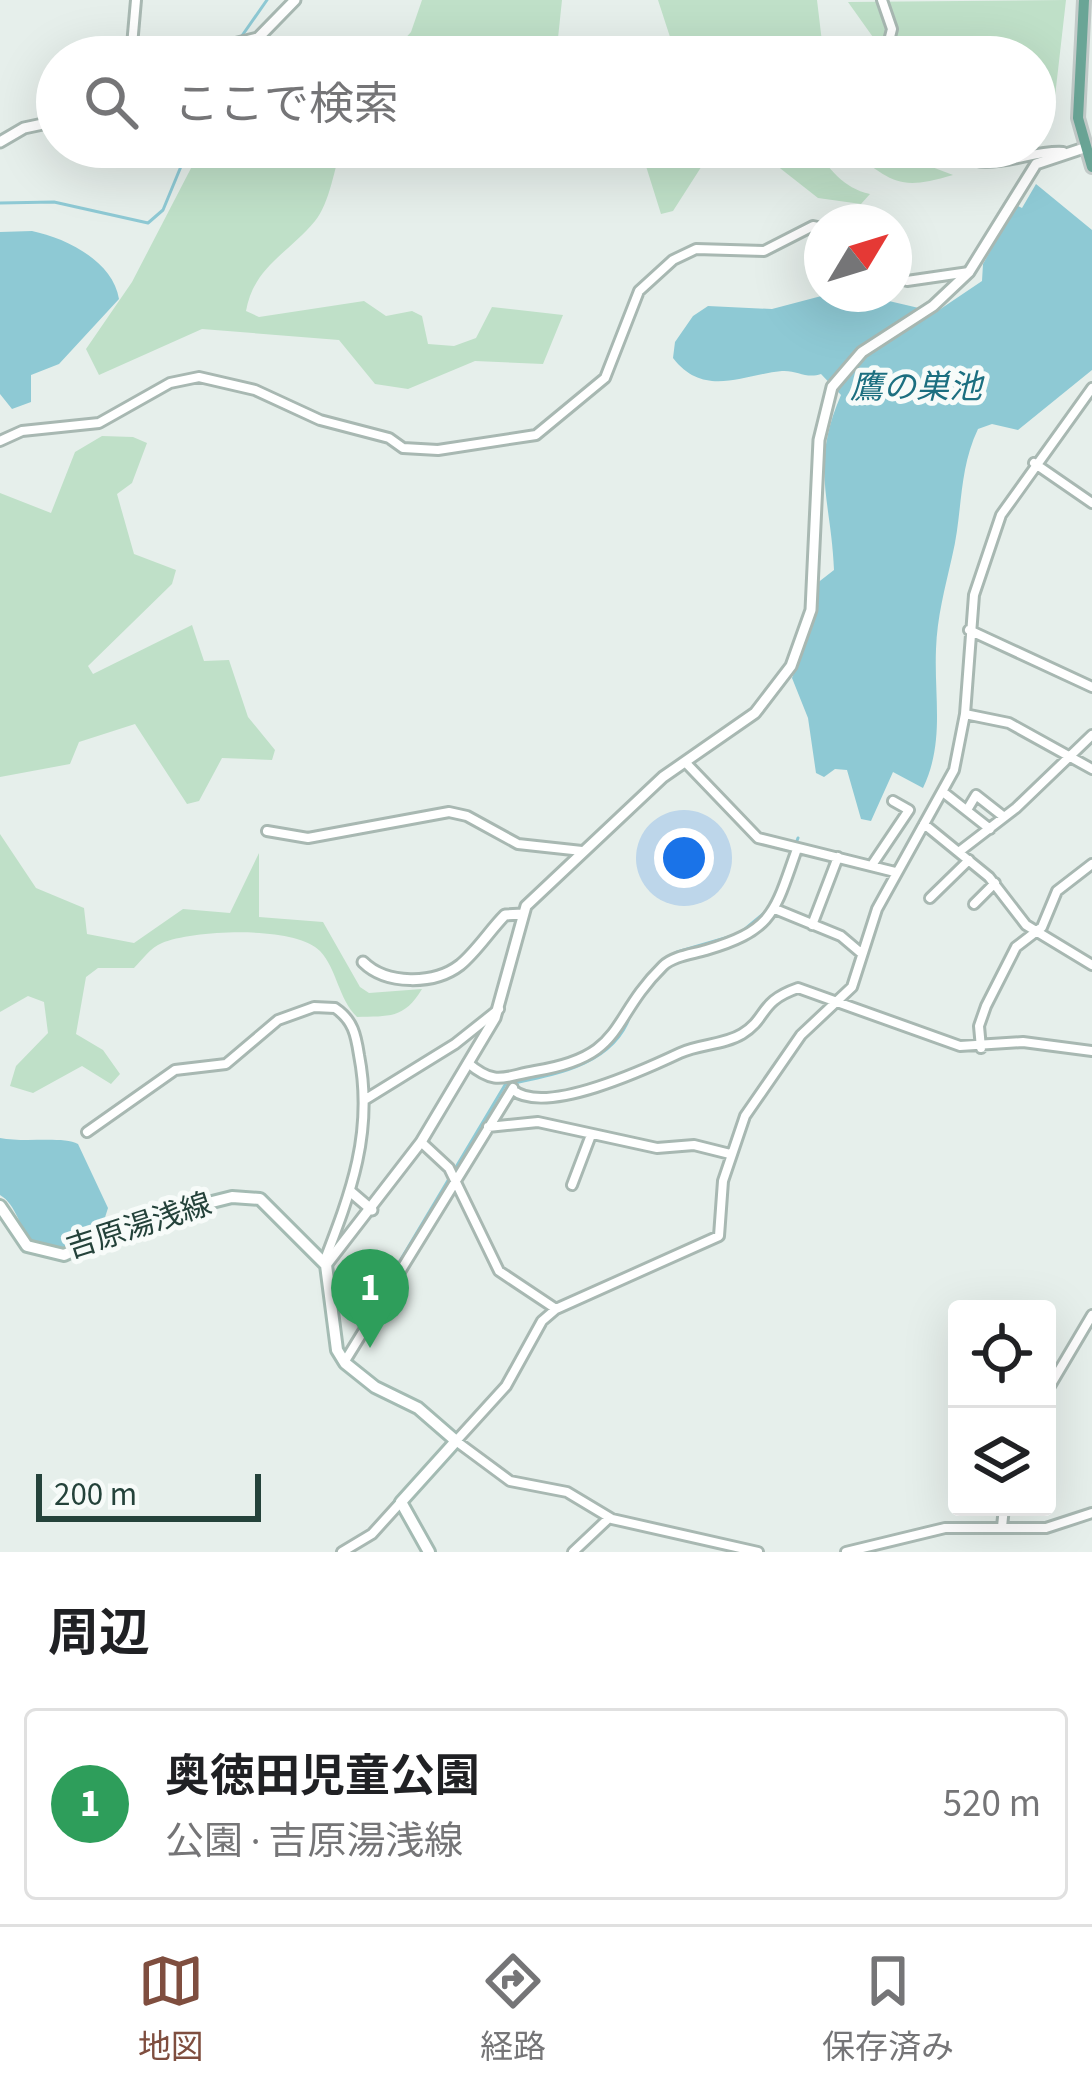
<!DOCTYPE html>
<html lang="ja">
<meta charset="utf-8">
<style>
:root{--surface:#fff;--page:#f2f2f2;--text:#202124;--muted:#757577;--line:#e0e0e0;--accent:#7f4e3f}
body{margin:0;font-family:"Source Sans 3","Noto Sans JP",sans-serif;background:var(--page);color:var(--text)}
.controls{position:absolute;right:36px;bottom:36px;display:grid;overflow:hidden;border-radius:12px;box-shadow:0 12px 48px #0002}
.controls button{width:108px;height:108px;display:grid;place-items:center;padding:0;border:0;border-bottom:3px solid var(--line);background:var(--surface);color:var(--text);font:60px sans-serif}
.compass{position:absolute;left:804px;top:204px;width:108px;height:108px;border-radius:50%;background:var(--surface);box-shadow:0 12px 48px #0002;rotate:52deg}
.scale{position:absolute;left:36px;bottom:30px;width:225px;box-sizing:border-box;padding-left:12px;border:6px solid #24423a;border-top:0;font-size:33px;line-height:42px;white-space:nowrap;color:#24423a;-webkit-text-stroke:9px #f7fbf9;paint-order:stroke}
.you{position:absolute;left:684px;top:858px;width:42px;height:42px;margin:-30px;border:9px solid #fff;border-radius:50%;background:#1a73e8;box-shadow:0 0 0 18px #1a73e833}
.badge{display:grid;place-items:center;width:78px;height:78px;border-radius:50%;background:var(--accent);color:#fff;font-size:39px;font-weight:700}
.pin{position:absolute;translate:-50% -99px;filter:drop-shadow(0 3px 6px #0008)}
.pin::after{content:'';position:absolute;top:63px;width:42px;height:36px;background:inherit;clip-path:polygon(0 0,100% 0,50% 100%)}
.list{margin:0;padding:0;list-style:none}
h2{display:flex;justify-content:space-between;align-items:center;height:156px;margin:0;padding:0 48px;font-size:51px}
h2 small{font-size:39px;font-weight:400;color:var(--muted)}
.list li{display:grid;grid-template-columns:78px 1fr auto;gap:36px;align-items:center;box-sizing:border-box;height:192px;margin:0 24px 24px;padding:0 24px;border:3px solid var(--line);border-radius:12px}
.list b{display:block;font-size:45px;white-space:nowrap}
.list p{margin:0;font-size:39px;white-space:nowrap;color:var(--muted)}
.list em{font-size:39px;font-style:normal;color:var(--muted)}
.icon{flex:none;width:66px;height:66px;fill:none;stroke:currentColor;stroke-width:2;stroke-linecap:round;stroke-linejoin:round}
.map{position:relative;flex:none;width:1092px;height:1552px;overflow:hidden}
.search{position:absolute;background:var(--surface);box-shadow:0 12px 48px #0002;left:36px;right:36px;top:36px;height:132px;display:flex;align-items:center;gap:30px;box-sizing:border-box;padding:0 42px;border-radius:66px;color:var(--muted);font-size:45px}
.sheet{height:372px;background:var(--surface)}
nav{display:flex;justify-content:space-around;align-items:center;box-sizing:border-box;height:168px;border-top:3px solid var(--line);background:var(--surface);font-size:33px;color:var(--muted)}
nav a{display:grid;justify-items:center;gap:6px}
nav .on{color:var(--accent)}
.map>svg:first-child{display:block}
.green{fill:#bfe0c8}
.water{fill:#8ec9d4}
.lines{fill:none;stroke-linecap:round;stroke-linejoin:round}
.stream{stroke:#8ec9d4;stroke-width:3}
.minor-casing{stroke:#a8b8b2;stroke-width:14}
.tertiary-casing{stroke:#a8b8b2;stroke-width:15}
.secondary-casing{stroke:#a4bbb3;stroke-width:16}
.primary-casing{stroke:#c2cac8;stroke-width:16}
.minor{stroke:#fff;stroke-width:8}
.tertiary{stroke:#fff;stroke-width:9}
.secondary{stroke:#fff;stroke-width:10}
.primary{stroke:#6aa596;stroke-width:10}
.labels{text-anchor:middle;dominant-baseline:central;stroke-width:10;stroke-linejoin:round;paint-order:stroke}
.street-label{font-size:30px;fill:#24423a;stroke:#f7fbf9}
.water-label{font-size:33px;font-style:italic;fill:#1c6f80;stroke:#f7fbf9}
</style>
<div class="map">
<svg width="1092" height="1552" viewBox="0 0 1092 1552">
<rect width="100%" height="100%" fill="#e6efeb"/>
<!-- green -->
<path class="green" d="M422 0H562L556 57H388L411 32Z
M658 0H817L822 42 833 57H663L670 37Z
M1066 0 1053 114 1035 146V57H869L875 40 848 2Z
M202 147H342C334 168 330 203 315 221 289 253 254 266 246 311L259 317 364 301 386 316 412 311 422 316 428 344 454 346 476 338 492 307 563 315 543 364 475 361 408 389 375 384 339 340 202 329 99 375 86 349 132 282Z
M640 147H714L673 211 661 214Z
M753 147H815C829 169 843 188 870 194L861 204 818 198Z
M846 147H922L932 167 953 175C896 192 892 181 846 147Z
M102 436 133 437 147 443 132 483 117 494 134 554 176 570 172 584 88 666 93 674 192 625 204 661 229 660 248 717 275 750 272 760 222 758 199 801 187 804 135 724 79 742 70 764 0 777V493L51 513 75 452Z
M0 834 36 888 84 908 87 934 134 943 183 909 230 913 259 853V917L323 922 360 987 369 993 422 989C404 1019 389 1016 357 1017 338 998 337 969 320 951 295 925 194 930 162 943 151 947 142 960 134 968H98L86 977 76 1034 103 1050 120 1074 111 1084 82 1066 33 1093 10 1086 16 1066 48 1033 44 1002 28 996 0 1012Z"/>
<!-- water -->
<path class="water" d="M1036 184 1092 230V370L1018 430 992 424 978 429C958 471 963 512 952 557 945 588 937 617 936 649 934 698 945 742 923 788L893 772 871 821 861 819 847 770 835 769 824 777 816 773 808 718 792 678 812 628 816 584 834 570C831 498 810 466 841 395L821 374C806 379 797 370 782 371 741 375 704 398 673 358L675 342 693 316 708 306 772 309 829 294 876 298 936 312 982 281 983 264 1016 205 1022 208Z
M32 231C66 238 113 261 119 299L59 364 31 375V402L12 409 0 394V232Z
M0 1138C24 1143 63 1136 78 1144L108 1208 100 1233 64 1253 33 1247C21 1230 16 1204 0 1195Z"/>
<g class="lines">
<!-- stream -->
<path class="stream" d="M239 40 267 0
M0 203 54 202 148 223 163 210 189 147
M786 869 798 838
M661 963 677 952 739 934 768 910
M388 1281 505 1085C551 1075 612 1067 630 1016"/>
<!-- minor casing -->
<g class="minor-casing">
<path id="minor" d="M882 0 892 29 885 57
M131 57 136 0
M951 147C983 179 1027 149 1063 152
M894 276 907 281 969 272
M0 441 22 431 99 423 170 383 199 377 255 390 320 420 389 438 403 448 438 450 536 435 605 378 639 291 673 260 696 249 764 251 813 226 822 228
M1034 463 1092 503
M969 630 1092 687
M965 714 1009 723 1092 769
M686 763 758 838 895 872
M943 792 990 829
M967 810 976 795 1004 817
M924 824 989 877 1026 925 1092 965
M267 831 308 838 449 812 467 816 518 844 582 851
M960 851 1016 808 1092 735
M872 865 909 810 893 801
M930 898 969 860
M974 904 995 883
M775 909 841 936 861 953
M812 925 838 857
M981 1048 979 1026 986 1006 1016 947 1042 927 1057 891 1092 864
M468 1063C496 1087 505 1076 535 1071 627 1056 608 1020 663 966 673 956 693 954 706 950 775 930 775 910 797 849
M513 1090C545 1116 646 1069 680 1053 699 1044 724 1045 742 1034 769 1017 758 1002 798 988L960 1046 1023 1042 1092 1051
M366 1099 455 1044 499 1009
M488 1127 538 1122 657 1148 694 1145 730 1154
M87 1132 175 1070 226 1064 278 1020 314 1007 335 1008C353 1020 356 1035 359 1055 374 1132 351 1192 324 1262
M421 1142 449 1168 499 1271 556 1309
M572 1185 591 1135
M345 1361 513 1088
M1047 1391 1092 1315
M1002 1527 1004 1507
M342 1552 372 1534 401 1502
M573 1552 609 1518
M758 1552 612 1519 567 1492 510 1481 456 1441 506 1386 542 1321 556 1309 719 1236 723 1181 745 1116 801 1035 852 987 877 909 954 770 965 714 974 595 1001 515 1092 388
M846 1552 945 1528H1046L1092 1513"/>
</g>
<!-- tertiary casing -->
<g class="tertiary-casing">
<path id="tertiary" d="M181 57 258 38 295 0
M0 142 24 128 57 121
M363 962C386 985 434 985 460 965 477 951 490 930 505 915L523 914
M351 1192 372 1210
M326 1265 421 1142 495 1018 526 906 663 777 755 713 791 666 811 610 819 440 832 387 862 352 933 306 969 272 1036 164 1084 148"/>
</g>
<!-- secondary casing -->
<g class="secondary-casing">
<path id="secondary" d="M0 1206 27 1246 64 1255 140 1220 232 1197 260 1199 326 1265 337 1350 345 1363 375 1387 418 1408 456 1441 401 1502 429 1552"/>
</g>
<!-- primary casing -->
<g class="primary-casing">
<path id="primary" d="M1084 0 1078 118 1092 167"/>
</g>
<!-- minor -->
<use href="#minor" class="minor"/>
<!-- tertiary -->
<use href="#tertiary" class="tertiary"/>
<!-- secondary -->
<use href="#secondary" class="secondary"/>
<!-- primary -->
<use href="#primary" class="primary"/>
</g>
<g class="labels">
<!-- street labels -->
<g class="street-label">
<text transform="translate(139 1226) rotate(-18)">吉原湯浅線</text>
</g>
<!-- water labels -->
<g class="water-label">
<text x="916" y="387">鷹の巣池</text>
</g>
</g>
</svg>
<div class="controls">
<button><svg class="icon" aria-label="locate" viewBox="0 0 24 24"><circle cx="12" cy="12" r="6"/><path d="M12 2v4M12 18v4M2 12h4M18 12h4"/></svg></button>
<button><svg class="icon" aria-label="layers" viewBox="0 0 24 24"><path d="M12 4l9 5-9 5-9-5zM3 14l9 5 9-5"/></svg></button>
</div>
<svg class="compass" viewBox="-18 -18 36 36"><path d="M0-13l5 13h-10z" fill="#e53935"/><path d="M0 13l5-13h-10z" fill="#757577"/></svg>
<div class="scale">200 m</div>
<div class="you"></div>
<div class="pin badge" style="left:370px;top:1348px;background:#2e9e5b">1</div>
<div class="search"><svg class="icon" aria-label="search" viewBox="0 0 24 24"><circle cx="10" cy="10" r="6"/><path d="M15 15l6 6"/></svg>ここで検索</div>
</div>
<section class="sheet">
<h2>周辺<small></small></h2>
<ul class="list">
<li><span class="badge" style="background:#2e9e5b">1</span><div><b>奥徳田児童公園</b><p>公園 · 吉原湯浅線</p></div><em>520 m</em></li>
</ul>
</section>
<nav>
<a class="on"><svg class="icon" aria-label="map" viewBox="0 0 24 24"><path d="M3 6l6-2 6 2 6-2v14l-6 2-6-2-6 2zM9 4v14M15 6v14"/></svg>地図</a>
<a><svg class="icon" aria-label="directions" viewBox="0 0 24 24"><path d="M12 3l9 9-9 9-9-9zM9 14v-3h6M13 9l2 2-2 2"/></svg>経路</a>
<a><svg class="icon" aria-label="saved" viewBox="0 0 24 24"><path d="M7 4h10v16l-5-4-5 4z"/></svg>保存済み</a>
</nav>
